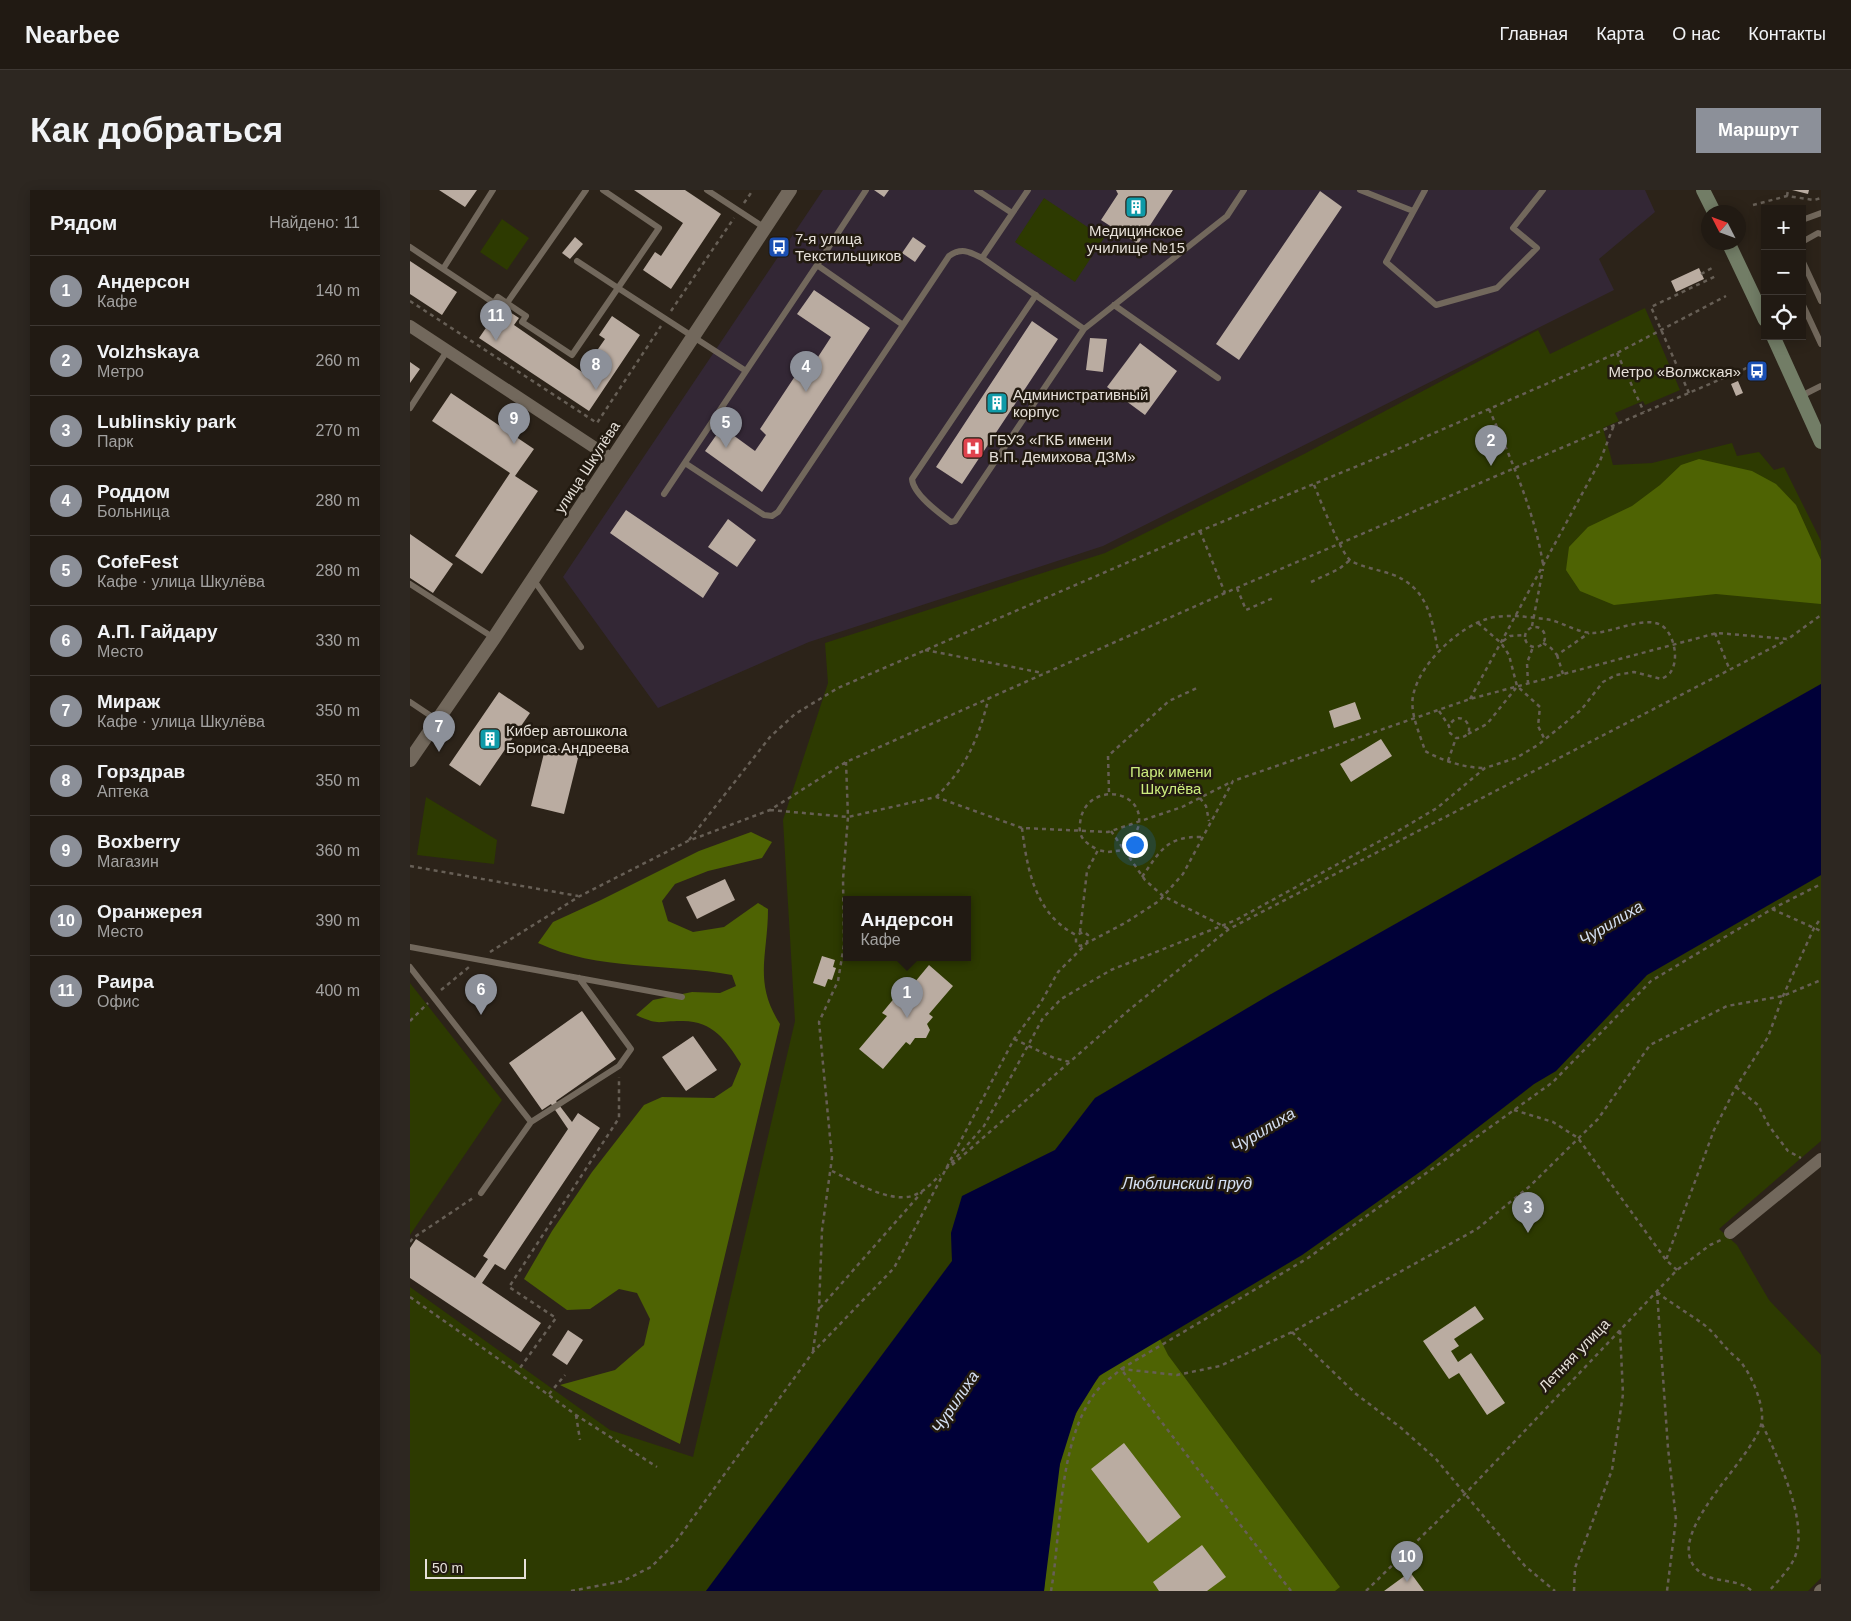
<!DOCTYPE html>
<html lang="ru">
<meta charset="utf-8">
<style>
:root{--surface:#211a13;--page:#2d2721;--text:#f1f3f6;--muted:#a2a1a0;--line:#3e3833;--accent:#8c9099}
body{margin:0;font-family:Arial,sans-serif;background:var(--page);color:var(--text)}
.controls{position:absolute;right:15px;top:15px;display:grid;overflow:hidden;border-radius:0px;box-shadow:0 2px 12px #0003}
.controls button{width:45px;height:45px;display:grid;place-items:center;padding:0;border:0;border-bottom:1px solid var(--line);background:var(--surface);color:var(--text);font:25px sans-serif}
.compass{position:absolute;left:1291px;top:15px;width:45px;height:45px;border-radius:50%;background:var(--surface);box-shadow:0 2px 12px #0003;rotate:312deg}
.scale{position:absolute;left:15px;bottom:12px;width:101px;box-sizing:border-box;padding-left:5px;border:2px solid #e6e0d9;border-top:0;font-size:14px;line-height:18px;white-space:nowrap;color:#e6e0d9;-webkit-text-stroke:4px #221a10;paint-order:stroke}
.you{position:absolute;left:724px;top:654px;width:18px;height:18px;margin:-12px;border:4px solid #fff;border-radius:50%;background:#1a73e8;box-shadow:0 0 0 8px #1a73e833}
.badge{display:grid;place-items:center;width:32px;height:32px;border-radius:50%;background:var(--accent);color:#fff;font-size:16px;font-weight:700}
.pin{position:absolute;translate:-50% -41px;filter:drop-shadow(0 1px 2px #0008)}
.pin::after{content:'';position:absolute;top:26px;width:18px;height:15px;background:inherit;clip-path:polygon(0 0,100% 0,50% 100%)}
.popup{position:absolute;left:433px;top:706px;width:128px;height:65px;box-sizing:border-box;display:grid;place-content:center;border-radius:0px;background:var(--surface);filter:drop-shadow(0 1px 4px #0005);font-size:16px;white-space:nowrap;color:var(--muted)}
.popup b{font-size:19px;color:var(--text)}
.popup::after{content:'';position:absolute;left:50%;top:100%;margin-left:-10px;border:10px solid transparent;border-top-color:var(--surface)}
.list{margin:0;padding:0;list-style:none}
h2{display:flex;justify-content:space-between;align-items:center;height:65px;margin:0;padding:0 20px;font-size:21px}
h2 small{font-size:16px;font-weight:400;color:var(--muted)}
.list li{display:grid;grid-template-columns:32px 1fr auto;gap:15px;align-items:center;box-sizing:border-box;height:70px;padding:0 20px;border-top:1px solid var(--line)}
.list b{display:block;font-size:19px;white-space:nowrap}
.list p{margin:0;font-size:16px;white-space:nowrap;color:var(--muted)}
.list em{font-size:16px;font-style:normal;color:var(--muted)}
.icon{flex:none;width:28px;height:28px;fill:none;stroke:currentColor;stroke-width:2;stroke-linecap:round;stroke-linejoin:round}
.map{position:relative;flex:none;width:1411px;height:1401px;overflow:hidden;border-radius:0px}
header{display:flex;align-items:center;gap:30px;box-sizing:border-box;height:70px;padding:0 25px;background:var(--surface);border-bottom:1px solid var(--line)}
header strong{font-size:24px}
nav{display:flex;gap:28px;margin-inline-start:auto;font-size:18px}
.intro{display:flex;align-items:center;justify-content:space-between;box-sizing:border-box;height:120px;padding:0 30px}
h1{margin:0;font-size:35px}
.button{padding:12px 22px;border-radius:0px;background:var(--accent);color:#fff;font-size:18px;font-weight:700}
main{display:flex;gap:30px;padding:0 30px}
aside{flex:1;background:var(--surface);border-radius:0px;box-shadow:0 2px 12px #0003}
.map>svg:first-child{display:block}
.medical{fill:#332735}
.green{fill:#2d3a01;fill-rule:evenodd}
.forest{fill:#4e6303}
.water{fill:#000038}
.building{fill:#baaca1}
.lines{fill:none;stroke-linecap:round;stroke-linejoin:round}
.path{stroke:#675f56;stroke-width:2.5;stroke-dasharray:4 4;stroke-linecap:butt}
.service{stroke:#72685c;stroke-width:6}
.minor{stroke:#72685c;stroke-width:12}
.tertiary{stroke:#72685c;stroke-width:14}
.secondary{stroke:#727d66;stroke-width:14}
.labels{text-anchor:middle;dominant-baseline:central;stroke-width:5;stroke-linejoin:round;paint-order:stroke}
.poi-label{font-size:15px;fill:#e6e0d9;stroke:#221a10;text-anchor:start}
.street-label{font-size:15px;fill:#e6e0d9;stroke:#221a10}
.park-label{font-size:15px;fill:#cced7e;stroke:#221a10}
.water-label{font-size:16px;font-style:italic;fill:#d5e0f3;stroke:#221a10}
</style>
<header>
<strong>Nearbee</strong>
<nav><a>Главная</a><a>Карта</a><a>О нас</a><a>Контакты</a></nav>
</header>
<div class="intro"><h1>Как добраться</h1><a class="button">Маршрут</a></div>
<main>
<aside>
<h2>Рядом<small>Найдено: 11</small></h2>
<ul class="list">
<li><span class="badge">1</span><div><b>Андерсон</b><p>Кафе</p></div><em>140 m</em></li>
<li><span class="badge">2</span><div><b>Volzhskaya</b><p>Метро</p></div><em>260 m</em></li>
<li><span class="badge">3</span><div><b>Lublinskiy park</b><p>Парк</p></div><em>270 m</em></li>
<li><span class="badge">4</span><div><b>Роддом</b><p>Больница</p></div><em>280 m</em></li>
<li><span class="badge">5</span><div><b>CofeFest</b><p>Кафе · улица Шкулёва</p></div><em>280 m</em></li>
<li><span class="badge">6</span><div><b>А.П. Гайдару</b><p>Место</p></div><em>330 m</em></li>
<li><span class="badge">7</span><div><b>Мираж</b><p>Кафе · улица Шкулёва</p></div><em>350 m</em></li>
<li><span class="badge">8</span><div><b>Горздрав</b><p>Аптека</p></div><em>350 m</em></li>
<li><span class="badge">9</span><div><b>Boxberry</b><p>Магазин</p></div><em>360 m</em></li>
<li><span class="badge">10</span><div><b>Оранжерея</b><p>Место</p></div><em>390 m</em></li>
<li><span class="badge">11</span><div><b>Раира</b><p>Офис</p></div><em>400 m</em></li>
</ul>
</aside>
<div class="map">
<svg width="1411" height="1401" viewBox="0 0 1411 1401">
<rect width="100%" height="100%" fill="#2c2319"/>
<!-- medical -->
<path class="medical" d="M413 0H1235L1245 22 1189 69 1204 100 693 356 399 452 248 518 153 387Z"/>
<!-- green -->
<path class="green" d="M634 8 694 48 665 92 605 52Z
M92 29 119 48 97 80 70 62Z
M1235 118 1270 200 1235 215 1233 211 1205 223 1209 231 1193 238 1203 275 1242 273 1322 253 1327 266 1349 262 1364 280 1374 277 1411 351V494L863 803 685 908 645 960 553 1006 541 1043 542 1071 296 1401H0V1097L200 1240 283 1267 385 831 373 630 418 493 415 453 695 363 894 264 1128 140 1140 164ZM437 709H557V767H437Z
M16 607 87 650 84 674 7 665Z
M1411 685V951L1309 1039 1327 1055 1359 1110 1411 1165V1388L1398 1401H634L638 1364 689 1186 892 1065 1014 979 1124 894 1146 881 1237 785Z
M0 793 92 910 0 1045Z"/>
<!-- forest -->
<path class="forest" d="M1289 269 1342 281 1366 294 1386 315 1411 370V414L1306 404 1204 415 1170 401 1156 380 1159 357 1178 337 1222 316 1250 295 1271 275Z
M341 642 362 652 352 668 298 681 265 694 252 711 258 731 283 742 314 737 348 713 358 719C358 765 343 792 370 834L270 1254 150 1195 205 1180 234 1155 240 1129 227 1103 209 1099 180 1119 157 1120 114 1089 142 1041 182 982 234 915 252 907 304 908 322 896 331 874C316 850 302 830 271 831 247 831 250 836 226 825L243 810 282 802 310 803 326 796 322 785C259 773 187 781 128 753L143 732 191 710 289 661Z
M750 1149 758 1165 930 1397 925 1401H634C641 1334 643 1240 689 1187 697 1177 737 1157 750 1149Z"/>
<!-- water -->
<path class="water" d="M1411 494V685L1237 785 1146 881 1124 894 1014 979 892 1065 689 1186 666 1223 650 1274 634 1401H296L542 1071 541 1043 552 1006 645 960 685 908 863 803Z"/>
<!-- building -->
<path class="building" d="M29 0H67L55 17Z
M224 0H275L311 24 261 99 233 80 245 62 251 66 273 33Z
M464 0H479L474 7Z
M706 0H763L728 54 691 30 708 4Z
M1382 0H1399L1398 4Z
M910 1 932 17 829 170 806 154Z
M165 47 173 54 160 69 152 63Z
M503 47 516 56 505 72 492 63Z
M0 71 47 102 32 125 0 104Z
M1289 78 1294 89 1266 102 1261 91Z
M404 100 460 138 352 302 295 261 312 237 345 261 356 245 350 239 401 162 408 167 421 147 387 124Z
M91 116 109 128 104 135 172 182 195 149 189 145 202 126 230 145 179 221 69 148Z
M622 131 648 149 552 294 526 277Z
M680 148 697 149 693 182 676 180Z
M730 153 767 181 735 225 697 197Z
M0 172 10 179 0 193Z
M1328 191 1333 203 1326 206 1321 194Z
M41 203 124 259 105 286 128 301 72 384 45 366 100 283 22 231Z
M216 320 309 383 293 408 200 343Z
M318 329 346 350 327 377 298 357Z
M0 344 43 374 23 403 0 388Z
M89 502 120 523 70 596 39 575Z
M945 512 951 529 924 538 919 521Z
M971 549 982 566 941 592 930 574Z
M136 555 169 564 154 624 121 616Z
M315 689 325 710 287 729 276 707Z
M412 766 425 770 423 777 426 778 422 790 418 789 415 797 403 793Z
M519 775 543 796 519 824 523 827 517 834 520 840 516 848H505L500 855 496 852 473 879 449 859 477 826 472 823 486 806 490 810Z
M172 821 206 869 146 911 162 932 168 923 190 938 95 1080 85 1074 72 1093 131 1133 111 1162 0 1088V1058L6 1049 65 1088 78 1069 73 1066 158 939 141 914 132 920 99 873Z
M283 846 307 880 276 901 252 867Z
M1065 1116 1074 1129 1044 1149 1049 1156 1041 1161 1048 1172 1061 1163 1095 1213 1077 1225 1049 1183 1039 1189 1013 1151Z
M158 1140 173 1150 157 1175 142 1165Z
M714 1253 771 1327 738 1353 681 1279Z
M792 1355 816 1387 797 1401H749L743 1392Z
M1000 1382 1014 1401H974Z"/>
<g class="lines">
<!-- path -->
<path class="path" d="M1377 6 1378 0
M334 13 343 0
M1343 15 1377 6 1404 10 1411 8
M1291 84 1302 78
M0 111 187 233 251 136
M261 121 324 28
M1207 163 1234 222
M1279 203 1241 117 1306 86
M1079 219C1101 269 1124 320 1133 374
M904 295C910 309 931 364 941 371 952 377 969 380 981 384 1018 397 1022 429 1028 461
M790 341 815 403
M901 392 929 379 940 370
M827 398 836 420 863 408
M1068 433 1091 453 1099 465 1107 496 1130 517 1128 536 1135 550
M1122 436 1133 379
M1115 447a10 10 0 1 1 20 0a10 10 0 1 1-20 0Z
M1305 443 1319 478
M1093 451 1100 446 1114 445
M1133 453 1141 458 1147 465 1179 443
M515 460 633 483
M1147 465 1153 484
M1118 494 1117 473 1123 457
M1060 509 1190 271 1204 235
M1029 521 1039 536 1040 543 1046 548C1073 548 1052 513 1039 536
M1058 544 1077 534 1106 498
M1038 571 1046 548
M699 602 698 566 759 511 787 498
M526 607C557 576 568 550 579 507
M790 608 796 616 799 631
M360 620 438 627 526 607 612 638 698 642 772 617 821 592
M612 638C617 679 625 724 666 745L674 742 678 745 677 753 670 756 666 753V745
M701 641 735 690 753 706 819 739
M279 650 360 547 385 524 428 498 790 341 974 265 1207 163 1316 106
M0 676 168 706
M732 687C750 661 757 646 791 647
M1362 719 1411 741
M670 742 677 681 688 660C676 653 668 648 670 634 673 592 733 597 729 633 728 643 720 651 714 660L698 662 688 660
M80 762 170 706 278 651 360 620 436 572 815 403 1346 174
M31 800 59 777
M0 831 18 813
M604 849 644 868 660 872
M1326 897 1348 915 1359 936 1378 961 1391 968
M1104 920 1143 932 1168 948 1256 1070
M542 975 719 820 819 739 1377 450
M536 979 574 936 633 828 651 809 701 780 826 730 988 641 1027 618 1075 578 1106 568 1128 555 1171 520 1193 492 1206 485 1224 482 1251 489C1254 488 1258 485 1260 483 1270 470 1264 443 1251 435 1235 426 1203 442 1184 443 1169 443 1155 434 1141 430 1130 428 1118 427 1107 426 1098 426 1085 426 1077 429 1049 437 1011 473 1004 502 998 521 1010 543 1015 561 1033 571 1055 578 1075 578
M422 981C442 991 479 1013 502 1006 514 1002 522 993 530 985
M0 1052 3 1048 63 1008
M1267 1080 1256 1070 1304 940 1326 897 1358 847 1373 806 1404 738 1411 728
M1247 1102C1262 1114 1278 1123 1293 1134 1303 1141 1311 1153 1320 1162 1324 1166 1330 1170 1333 1175 1343 1188 1356 1220 1351 1235 1341 1270 1257 1341 1284 1376 1299 1396 1326 1386 1342 1401
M1247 1102 1258 1258 1266 1329 1257 1401
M0 1107 107 1182 146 1128 99 1097 209 928V887
M410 1118 512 1002
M882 1142 946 1204 990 1237 1026 1269 1115 1376 1145 1401
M403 1161 409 1118 412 1040 422 968 409 832 428 791 434 755 433 689 438 627 436 572
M107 1182 166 1225 247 1277
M139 1204 155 1185
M166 1225 170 1250
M1352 1234C1367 1266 1402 1337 1383 1371 1377 1382 1367 1392 1359 1401
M161 1401 213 1391 241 1377 264 1354 403 1162 484 1078 604 849 630 814 648 782 677 753 715 733 749 711 773 684 823 591 1060 509 1307 443 1378 449 1411 425
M641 1401C652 1340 647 1244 691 1196 696 1190 705 1185 711 1179L767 1185 810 1176 882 1142 1067 1039 1120 996 1188 929 1240 855 1317 816 1373 806 1411 790
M881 1401 711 1179 898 1068 1143 892 1241 791 1362 719 1411 694
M956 1401 1054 1305 1267 1080 1300 1055 1311 1050
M1164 1401 1165 1378 1202 1280 1213 1204 1210 1140"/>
<!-- service -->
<path class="service" d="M297 0 355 38
M567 0 602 23
M950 0 1003 21
M1015 0 976 72 1026 115 1087 98 1127 58 1103 38 1133 0
M1392 30 1411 23
M1392 52 1408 43 1411 44
M0 57 33 79 83 0
M572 68 674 139
M1392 70 1411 111
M167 71 208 98 249 38 193 0
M407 75 456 0
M33 79 84 113 88 107 116 126 112 132 162 165 208 98 336 181 407 75 493 135 539 66C552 57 560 62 572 68L618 0
M626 105 502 289C503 304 529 323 541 332L545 331 674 139 817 26 834 0
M97 113 176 0
M1392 113 1411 154
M704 115 808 188
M1391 206 1411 196
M0 218 37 161
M275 273 354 325 362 326 368 322 493 135
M254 304 336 181
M123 389 171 457
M0 394 84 448
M0 512 27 530
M0 757 272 807
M0 777 121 932 71 1003
M121 932 209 876 221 859 169 788"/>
<!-- minor -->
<path class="minor" d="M0 136 202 269
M1320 1043 1411 969
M1410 1401 1411 1400"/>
<!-- tertiary -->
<path class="tertiary" d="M0 570 84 448 380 0"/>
<!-- secondary -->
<path class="secondary" d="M1293 0 1304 22
M1318 52 1355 130
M1363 146 1411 252"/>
</g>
<!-- icons -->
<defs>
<g id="building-square" transform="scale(1.125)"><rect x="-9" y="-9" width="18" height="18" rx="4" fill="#0f9aa8" stroke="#221a10"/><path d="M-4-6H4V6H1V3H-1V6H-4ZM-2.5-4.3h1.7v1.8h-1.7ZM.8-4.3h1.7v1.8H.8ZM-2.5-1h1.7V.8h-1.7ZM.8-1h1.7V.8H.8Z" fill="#fff"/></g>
<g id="bus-square" transform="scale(1.125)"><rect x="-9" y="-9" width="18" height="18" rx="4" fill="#1a4fb4" stroke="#221a10"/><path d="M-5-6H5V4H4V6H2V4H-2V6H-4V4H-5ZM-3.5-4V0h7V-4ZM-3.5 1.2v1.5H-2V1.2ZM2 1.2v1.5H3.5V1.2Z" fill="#fff"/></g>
<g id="hospital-square" transform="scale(1.125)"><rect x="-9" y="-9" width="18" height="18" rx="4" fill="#e0444e" stroke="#221a10"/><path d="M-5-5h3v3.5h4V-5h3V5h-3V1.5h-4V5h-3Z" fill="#fff"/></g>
</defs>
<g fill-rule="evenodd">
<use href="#building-square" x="726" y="17"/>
<use href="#bus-square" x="369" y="57"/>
<use href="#bus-square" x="1347" y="181"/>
<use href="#building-square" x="587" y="213"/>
<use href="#hospital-square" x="563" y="258"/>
<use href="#building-square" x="80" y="549"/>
</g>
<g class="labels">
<!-- poi labels -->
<g class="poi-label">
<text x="726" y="40" text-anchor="middle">Медицинское<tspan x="726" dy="17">училище №15</tspan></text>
<text x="385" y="48">7-я улица<tspan x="385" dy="17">Текстильщиков</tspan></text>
<text x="1331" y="181" text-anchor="end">Метро «Волжская»</text>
<text x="603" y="204">Административный<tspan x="603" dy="17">корпус</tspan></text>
<text x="579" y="249">ГБУЗ «ГКБ имени<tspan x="579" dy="17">В.П. Демихова ДЗМ»</tspan></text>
<text x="96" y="540">Кибер автошкола<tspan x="96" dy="17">Бориса Андреева</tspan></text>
</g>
<!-- street labels -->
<g class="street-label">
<text transform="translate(177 277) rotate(-57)">улица Шкулёва</text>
<text transform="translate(1164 1165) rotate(-46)">Летняя улица</text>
</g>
<!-- park labels -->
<g class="park-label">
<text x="761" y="581">Парк имени<tspan x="761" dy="17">Шкулёва</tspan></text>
</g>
<!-- water labels -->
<g class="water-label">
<text transform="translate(1201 733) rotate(-31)">Чурилиха</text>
<text transform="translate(853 940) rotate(-31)">Чурилиха</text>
<text x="777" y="993">Люблинский пруд</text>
<text transform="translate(545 1212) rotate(-56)">Чурилиха</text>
</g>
</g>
</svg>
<div class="controls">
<button>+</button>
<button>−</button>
<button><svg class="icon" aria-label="locate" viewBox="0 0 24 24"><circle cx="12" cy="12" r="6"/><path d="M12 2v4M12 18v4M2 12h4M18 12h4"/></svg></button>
</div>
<svg class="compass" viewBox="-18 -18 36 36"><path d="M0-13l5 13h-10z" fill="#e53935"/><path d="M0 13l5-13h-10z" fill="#a2a1a0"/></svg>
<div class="scale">50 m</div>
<div class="you"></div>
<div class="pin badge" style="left:497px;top:828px">1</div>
<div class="popup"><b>Андерсон</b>Кафе</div>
<div class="pin badge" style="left:1081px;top:276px">2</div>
<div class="pin badge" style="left:1118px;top:1043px">3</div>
<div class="pin badge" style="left:396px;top:202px">4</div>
<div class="pin badge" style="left:316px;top:258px">5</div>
<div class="pin badge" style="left:71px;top:825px">6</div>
<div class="pin badge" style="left:29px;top:562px">7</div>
<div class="pin badge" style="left:186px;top:200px">8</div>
<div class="pin badge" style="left:104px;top:254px">9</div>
<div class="pin badge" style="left:997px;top:1392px">10</div>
<div class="pin badge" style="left:86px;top:151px">11</div>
</div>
</main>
